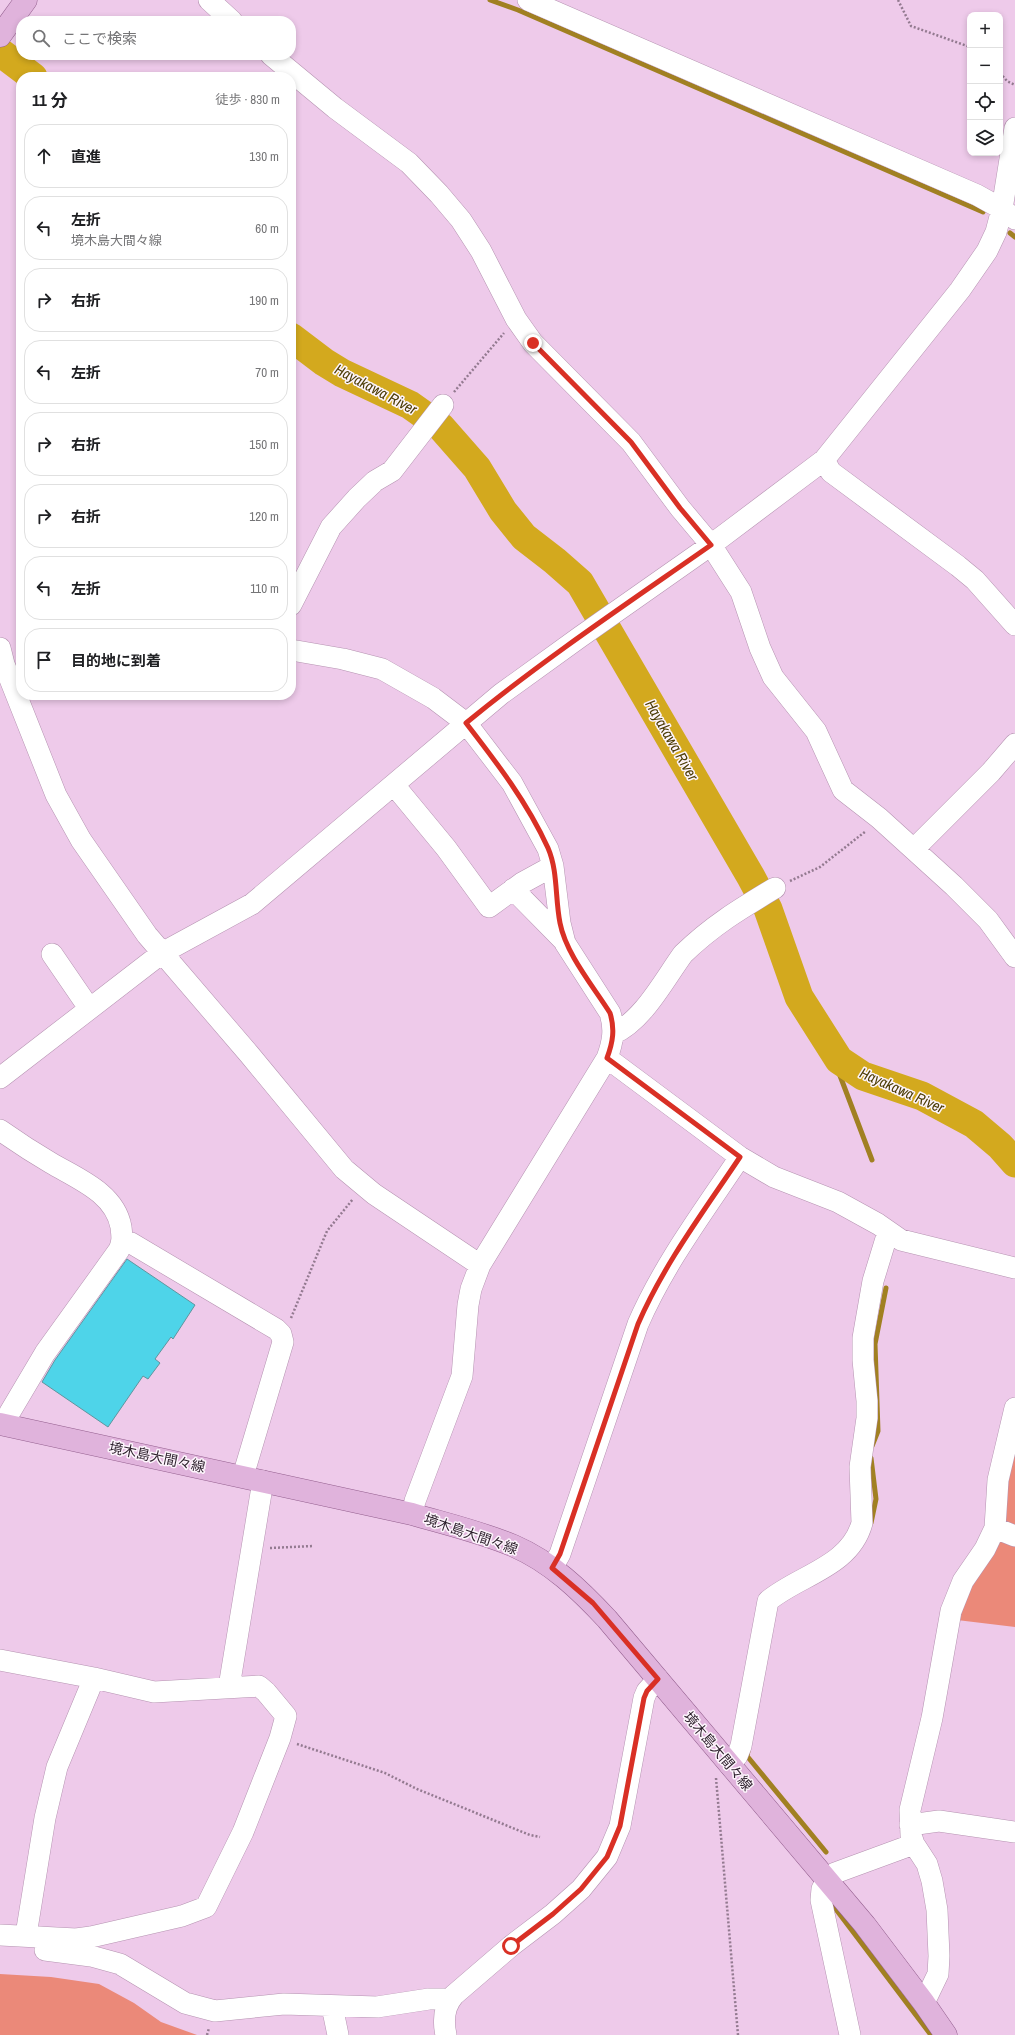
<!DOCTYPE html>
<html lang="ja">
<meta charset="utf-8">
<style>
:root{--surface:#fff;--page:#f6f6f6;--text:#202124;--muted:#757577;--line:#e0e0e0}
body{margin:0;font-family:"Archivo Narrow","Noto Sans JP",sans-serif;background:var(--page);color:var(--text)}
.controls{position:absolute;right:12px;top:12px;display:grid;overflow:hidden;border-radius:8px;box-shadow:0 2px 6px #0003}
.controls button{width:36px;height:36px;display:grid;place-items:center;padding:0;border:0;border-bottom:1px solid var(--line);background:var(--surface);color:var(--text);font:20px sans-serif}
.stop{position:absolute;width:12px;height:12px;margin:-9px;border:3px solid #d93025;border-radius:50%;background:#fff}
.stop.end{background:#d93025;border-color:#fff;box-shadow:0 1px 4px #0008}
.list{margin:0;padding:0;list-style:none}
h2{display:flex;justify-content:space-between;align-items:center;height:52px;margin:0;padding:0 16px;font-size:17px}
h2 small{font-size:13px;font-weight:400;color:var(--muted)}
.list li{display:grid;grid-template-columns:26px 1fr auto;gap:12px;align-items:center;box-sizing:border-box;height:64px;margin:0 8px 8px;padding:0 8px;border:1px solid var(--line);border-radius:16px}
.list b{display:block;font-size:15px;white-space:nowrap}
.list p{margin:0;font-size:13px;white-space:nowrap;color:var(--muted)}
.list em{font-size:13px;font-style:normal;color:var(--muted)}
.icon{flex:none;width:22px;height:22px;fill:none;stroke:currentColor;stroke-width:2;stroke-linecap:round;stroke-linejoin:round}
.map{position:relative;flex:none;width:1015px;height:2035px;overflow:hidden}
.search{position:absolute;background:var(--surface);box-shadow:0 2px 6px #0003;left:16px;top:16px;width:280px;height:44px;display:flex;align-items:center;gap:10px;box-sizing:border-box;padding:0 14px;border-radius:16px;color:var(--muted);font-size:15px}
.panel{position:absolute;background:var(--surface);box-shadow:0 2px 6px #0003;left:16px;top:72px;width:280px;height:628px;border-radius:16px}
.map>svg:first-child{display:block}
.green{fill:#eb8979}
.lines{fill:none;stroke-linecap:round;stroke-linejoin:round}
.stream{stroke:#a18022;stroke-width:5}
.river{stroke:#d3a91e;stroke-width:29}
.building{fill:#4ed4e9;stroke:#5f959e}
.minor-casing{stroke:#b593b1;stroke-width:22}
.major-casing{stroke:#935f8e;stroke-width:23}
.path{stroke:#937a90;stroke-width:2.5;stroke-dasharray:2 2;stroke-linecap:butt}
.minor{stroke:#fff;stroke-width:21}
.major{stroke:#e0b3dc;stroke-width:22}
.route{stroke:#d93025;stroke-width:5}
.labels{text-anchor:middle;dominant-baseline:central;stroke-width:3;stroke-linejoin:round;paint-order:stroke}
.street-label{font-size:14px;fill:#2c1f2b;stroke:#fdf5fc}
.water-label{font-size:15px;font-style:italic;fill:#4d3d06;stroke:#fdf5fc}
</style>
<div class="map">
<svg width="1015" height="2035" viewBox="0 0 1015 2035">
<rect width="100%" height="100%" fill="#eecaea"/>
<!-- green -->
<path class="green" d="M1015 1444V1528L1003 1523 1005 1488Z
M997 1540 1015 1543V1627L957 1620 969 1587Z
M0 1974 51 1977 99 1984 134 2003 161 2022 197 2035H0Z"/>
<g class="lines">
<!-- stream -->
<path class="stream" d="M490 0 518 10 983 212
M1010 233 1015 237
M839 1060V1073L872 1160
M872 1446 878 1431 875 1344 886 1288
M871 1458 876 1499 871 1523
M748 1751 747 1756 826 1852
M832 1904 931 2035"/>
<!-- river -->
<path class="river" d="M0 52 33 77
M291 337 324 362 342 373 410 405 441 427 477 468 503 511 524 537 555 561 580 583 751 877 768 909 799 997 839 1060 863 1076 922 1096 974 1124 1000 1146 1015 1163"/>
</g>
<!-- building -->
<path class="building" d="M127 1259 195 1305 173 1339 171 1337 155 1359 160 1363 148 1379 143 1376 108 1427 42 1382 55 1360Z"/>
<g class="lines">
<!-- minor casing -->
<g class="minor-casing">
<path id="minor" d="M209 0 232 21
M528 0 977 195 1002 209 1015 219
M271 55 335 108 409 163 439 194 461 220 481 251 516 319 533 343 631 442 680 508 711 545 741 592 760 648 773 677 816 731 843 790 879 818 954 886 988 920 1015 957
M824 460 831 472 958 566 975 580 1015 625
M291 605 331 527 357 498 375 481 392 471 443 405
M0 648 4 664 56 795 81 840 147 935 249 1054 344 1169 374 1194 480 1265
M291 650 343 659 382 669 433 698 466 723 512 783 548 849 553 866 560 923 565 943 610 1013C615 1029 613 1042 607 1058L480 1265 471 1289 468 1305 462 1376 415 1501 412 1514
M394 785 446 848 489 907 522 883 553 866
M914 849 991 772 1015 744
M513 889 565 942
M52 954 89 1008
M613 1034C643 1021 664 980 683 954 713 925 740 909 775 888
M607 1058 740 1157 774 1177 838 1202 878 1224 901 1240 1015 1268
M0 1078 162 953 252 904 501 694 580 637 711 545 824 460 960 290 987 251 996 232 1002 209 1015 128
M0 1130C17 1142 34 1153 51 1163 78 1179 115 1193 121 1227 122 1236 123 1241 119 1250L45 1353 10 1412 6 1425
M123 1241 131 1243 276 1329 281 1334 283 1342 243 1476
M995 1528 1015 1536
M552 1568 560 1554 638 1324C664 1264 704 1211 740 1157
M0 1660 94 1678 154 1692 259 1686 266 1692 286 1716 280 1738 243 1832 206 1907 182 1916 91 1937 76 1939 0 1935
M229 1687 263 1481
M729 1764 737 1756 741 1746 768 1601C799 1575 850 1567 862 1523L860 1467 867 1418V1401L863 1360V1338L873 1281 888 1232
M910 1825 939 1821 1015 1832
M26 1935 45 1818 57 1767 94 1678
M45 1950 91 1956 120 1964 185 2003 215 2011 284 2004 377 2007 429 1999H444L448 2002
M924 2003 938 1974 939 1956 937 1910 932 1881 927 1864 914 1844 911 1835 910 1810 932 1718 951 1611 963 1581 985 1549 995 1528 998 1480 1015 1408
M332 2006 338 2035
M446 2035C443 2021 444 2006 454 1995L511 1946 553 1914 581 1889 607 1857 620 1826 644 1698 647 1691 658 1679
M850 2035 821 1900 822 1889 827 1880 835 1873 914 1844"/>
</g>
<!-- major casing -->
<g class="major-casing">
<path id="major" d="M0 36 26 0
M0 1424 412 1514C446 1524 481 1532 514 1546 551 1562 580 1590 607 1619L865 1925 924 2003 946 2035"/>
</g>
<!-- path -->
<path class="path" d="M898 0 911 26 970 47
M1000 73 1007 81 1015 85
M454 392 504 333
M790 881 820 867 866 831
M291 1318 327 1231 353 1199
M270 1548 313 1546
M297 1744 385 1773 417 1789 530 1835 540 1837
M716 1778 738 2035
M207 2035 209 2028"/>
<!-- minor -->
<use href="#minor" class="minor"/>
<!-- major -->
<use href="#major" class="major"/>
</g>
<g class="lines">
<!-- route -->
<path class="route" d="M511 1946 553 1914 581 1889 607 1857 620 1826 644 1698 647 1691 658 1679 593 1603 552 1568 560 1554 638 1324C664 1264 704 1211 740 1157L607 1058C613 1042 615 1029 610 1013 593 986 566 954 560 923 555 898 558 871 548 848 527 802 497 763 466 723 544 659 628 603 711 545L680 508 631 442 533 343"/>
</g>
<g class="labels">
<!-- street labels -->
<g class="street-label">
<text transform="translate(157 1457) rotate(12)">境木島大間々線</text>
<text transform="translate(471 1534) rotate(19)">境木島大間々線</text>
<text transform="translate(718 1751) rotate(50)">境木島大間々線</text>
</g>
<!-- water labels -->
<g class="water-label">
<text transform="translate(376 389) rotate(28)">Hayakawa River</text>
<text transform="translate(672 740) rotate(60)">Hayakawa River</text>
<text transform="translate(902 1090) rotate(24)">Hayakawa River</text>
</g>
</g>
</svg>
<div class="controls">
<button>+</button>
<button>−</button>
<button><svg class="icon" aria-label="locate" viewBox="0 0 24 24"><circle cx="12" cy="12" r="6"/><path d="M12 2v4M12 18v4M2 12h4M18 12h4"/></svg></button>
<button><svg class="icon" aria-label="layers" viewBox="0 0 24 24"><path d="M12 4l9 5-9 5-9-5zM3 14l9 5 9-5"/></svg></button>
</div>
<div class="stop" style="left:511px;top:1946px"></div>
<div class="stop end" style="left:533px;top:343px"></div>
<div class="search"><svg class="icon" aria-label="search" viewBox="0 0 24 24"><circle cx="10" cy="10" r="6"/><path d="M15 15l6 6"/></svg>ここで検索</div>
<section class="panel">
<h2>11 分<small>徒歩 · 830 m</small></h2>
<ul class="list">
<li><svg class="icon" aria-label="ahead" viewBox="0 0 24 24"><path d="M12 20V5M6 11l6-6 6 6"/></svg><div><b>直進</b></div><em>130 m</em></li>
<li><svg class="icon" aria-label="left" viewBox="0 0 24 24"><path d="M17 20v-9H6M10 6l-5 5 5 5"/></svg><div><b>左折</b><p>境木島大間々線</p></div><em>60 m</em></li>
<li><svg class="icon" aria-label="right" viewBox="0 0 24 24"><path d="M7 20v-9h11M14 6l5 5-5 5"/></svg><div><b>右折</b></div><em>190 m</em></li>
<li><svg class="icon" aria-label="left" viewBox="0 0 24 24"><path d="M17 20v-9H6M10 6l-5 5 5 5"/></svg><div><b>左折</b></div><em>70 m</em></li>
<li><svg class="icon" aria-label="right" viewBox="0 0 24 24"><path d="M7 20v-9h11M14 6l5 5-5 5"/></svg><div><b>右折</b></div><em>150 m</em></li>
<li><svg class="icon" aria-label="right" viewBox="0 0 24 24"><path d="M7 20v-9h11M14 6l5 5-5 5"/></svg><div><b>右折</b></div><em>120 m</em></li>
<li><svg class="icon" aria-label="left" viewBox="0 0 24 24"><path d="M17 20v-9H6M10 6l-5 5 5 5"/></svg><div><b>左折</b></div><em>110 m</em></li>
<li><svg class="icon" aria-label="arrive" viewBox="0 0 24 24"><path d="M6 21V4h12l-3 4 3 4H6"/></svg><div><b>目的地に到着</b></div></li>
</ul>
</section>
</div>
